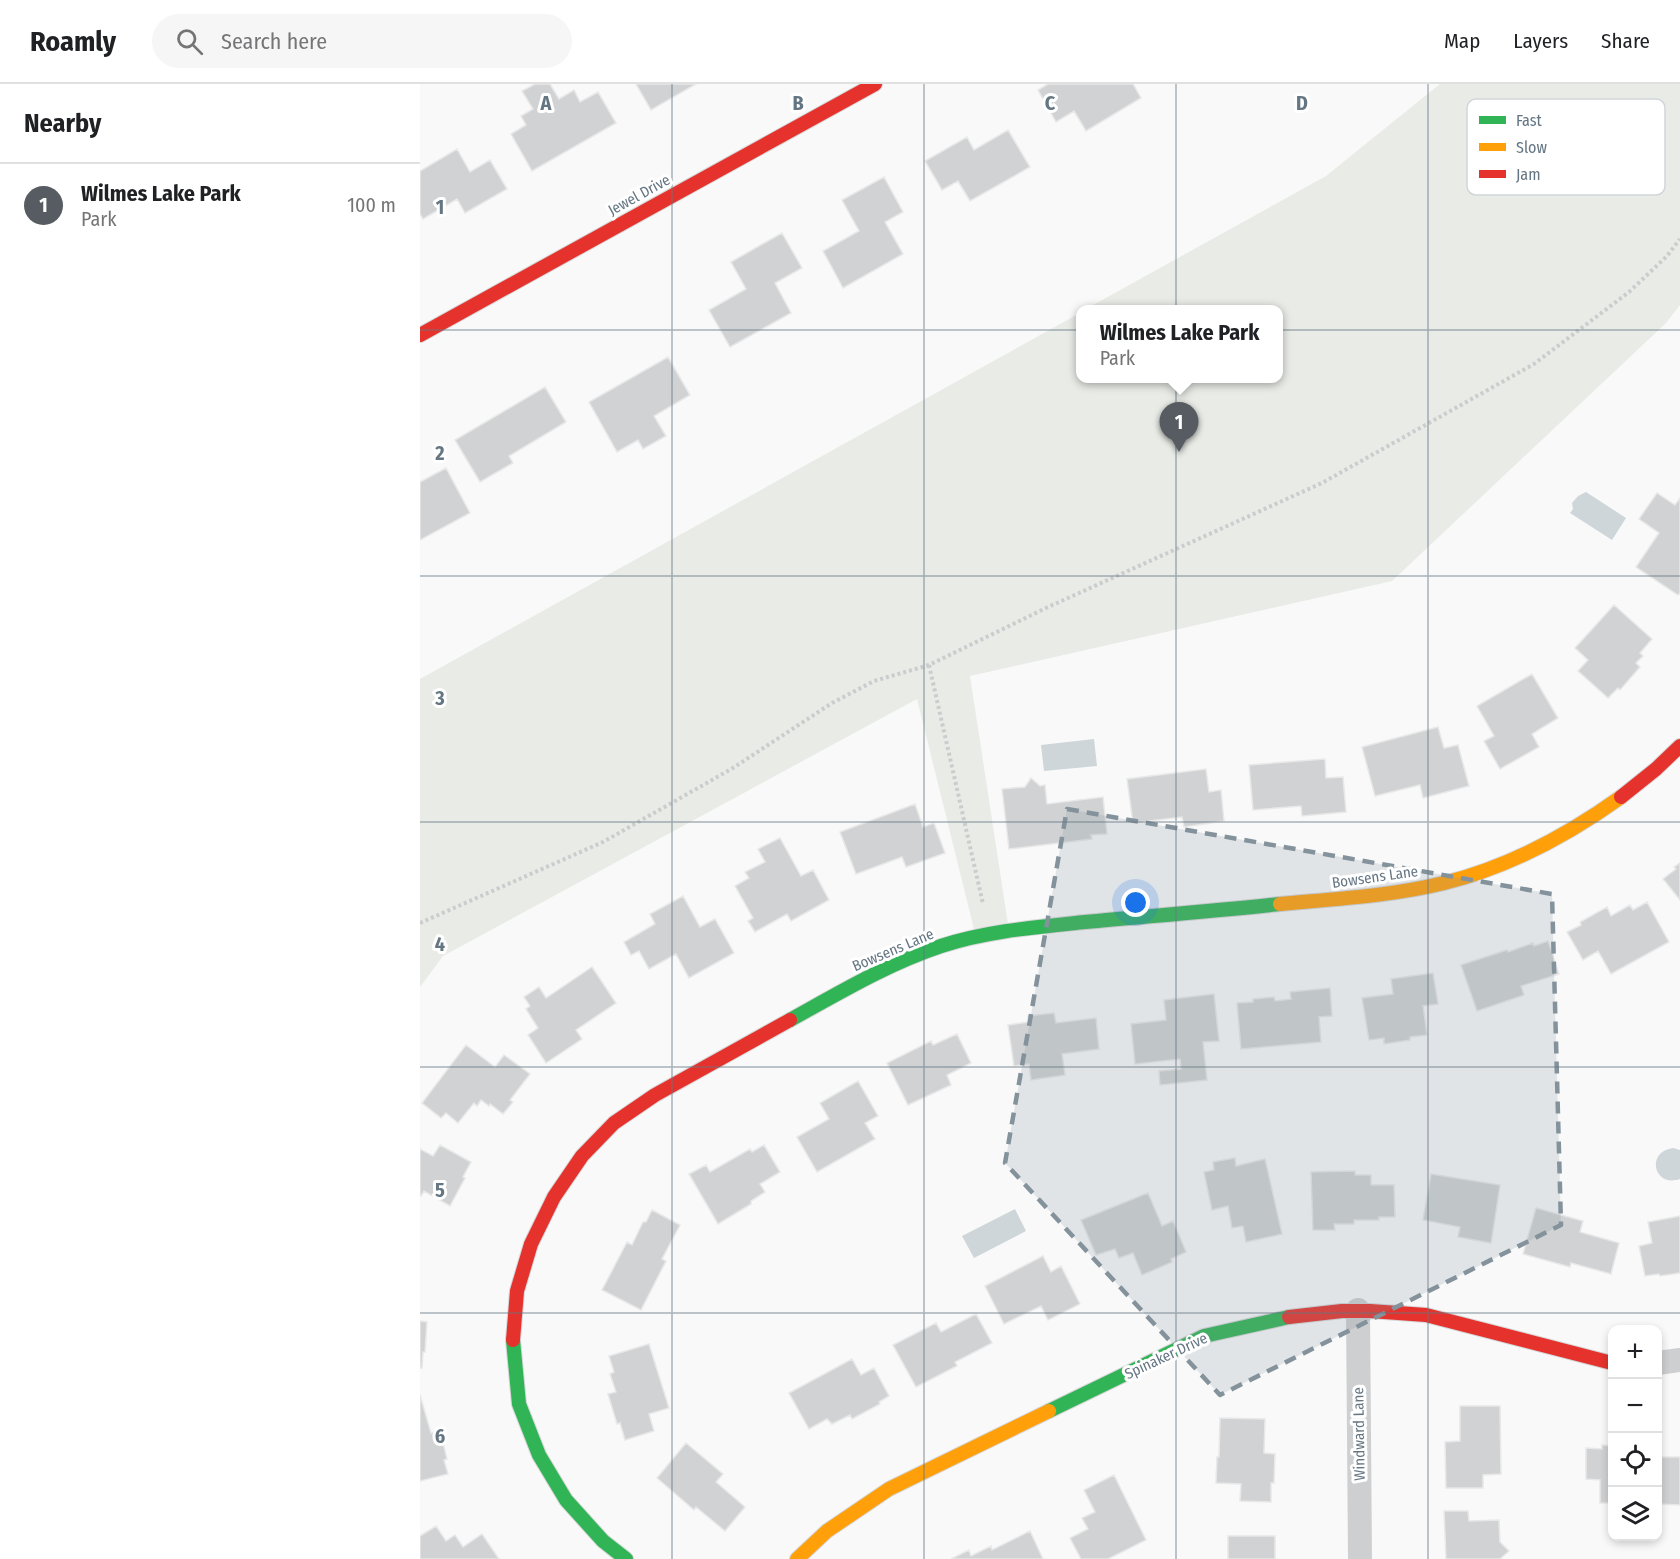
<!DOCTYPE html>
<meta charset="utf-8">
<style>
:root{--surface:#fff;--page:#f6f6f6;--text:#202124;--muted:#757577;--line:#e0e0e0;--accent:#565c61}
body{margin:0;font-family:"Fira Sans Condensed",sans-serif;background:var(--page);color:var(--text)}
.controls{position:absolute;right:18px;bottom:18px;display:grid;overflow:hidden;border-radius:12px;box-shadow:0 3px 9px #0003}
.controls button{width:54px;height:54px;display:grid;place-items:center;padding:0;border:0;border-bottom:2px solid var(--line);background:var(--surface);color:var(--text);font:30px sans-serif}
.you{position:absolute;left:716px;top:819px;width:21px;height:21px;margin:-15px;border:4px solid #fff;border-radius:50%;background:#1a73e8;box-shadow:0 0 0 9px #1a73e833}
.badge{display:grid;place-items:center;width:39px;height:39px;border-radius:50%;background:var(--accent);color:#fff;font-size:20px;font-weight:700}
.pin{position:absolute;translate:-50% -50px;filter:drop-shadow(0 2px 3px #0008)}
.pin::after{content:'';position:absolute;top:32px;width:21px;height:18px;background:inherit;clip-path:polygon(0 0,100% 0,50% 100%)}
.popup{position:absolute;left:656px;top:221px;width:207px;height:78px;box-sizing:border-box;display:grid;place-content:center;border-radius:12px;background:var(--surface);filter:drop-shadow(0 2px 4px #0005);font-size:20px;white-space:nowrap;color:var(--muted)}
.popup b{font-size:22px;color:var(--text)}
.popup::after{content:'';position:absolute;left:50%;top:100%;margin-left:-12px;border:12px solid transparent;border-top-color:var(--surface)}
.list{margin:0;padding:0;list-style:none}
h2{display:flex;justify-content:space-between;align-items:center;height:78px;margin:0;padding:0 24px;font-size:26px}
h2 small{font-size:20px;font-weight:400;color:var(--muted)}
.list li{display:grid;grid-template-columns:39px 1fr auto;gap:18px;align-items:center;box-sizing:border-box;height:84px;padding:0 24px;border-top:2px solid var(--line)}
.list b{display:block;font-size:22px;white-space:nowrap}
.list p{margin:0;font-size:20px;white-space:nowrap;color:var(--muted)}
.list em{font-size:20px;font-style:normal;color:var(--muted)}
.icon{flex:none;width:33px;height:33px;fill:none;stroke:currentColor;stroke-width:2;stroke-linecap:round;stroke-linejoin:round}
.map{position:relative;flex:none;width:1260px;height:1475px;overflow:hidden}
header{display:flex;align-items:center;gap:36px;box-sizing:border-box;height:84px;padding:0 30px;background:var(--surface);border-bottom:2px solid var(--line)}
header strong{font-size:28px}
nav{display:flex;gap:33px;margin-inline-start:auto;font-size:21px}
.search{width:420px;height:54px;background:var(--page);display:flex;align-items:center;gap:15px;box-sizing:border-box;padding:0 21px;border-radius:33px;color:var(--muted);font-size:22px}
main{display:flex}
aside{flex:1;background:var(--surface)}
.map>svg:first-child{display:block}
.green{fill:#e8ebe6}
.water{fill:#ced6d9}
.building{fill:#d0d2d3;stroke:#e8e8e8;stroke-width:1.5}
.lines{fill:none;stroke-linecap:round;stroke-linejoin:round}
.fast-casing{stroke:#d5d6d7;stroke-width:16}
.slow-casing{stroke:#d5d6d7;stroke-width:16}
.jam-casing{stroke:#d5d6d7;stroke-width:16}
.path{stroke:#cbcccd;stroke-width:4;stroke-dasharray:3 3;stroke-linecap:butt}
.street{stroke:#cecfd0;stroke-width:24}
.fast{stroke:#30b455;stroke-width:14}
.slow{stroke:#ff9f0a;stroke-width:14}
.jam{stroke:#e5322d;stroke-width:14}
.marked{fill:#84929c;fill-opacity:0.2;stroke:#84929c;stroke-width:4.5;stroke-dasharray:12 8;stroke-linejoin:round}
.grid{fill:none;stroke:#657683;stroke-width:1.5;stroke-opacity:0.55}
.labels{text-anchor:middle;dominant-baseline:central;stroke-width:6;stroke-linejoin:round;paint-order:stroke}
.street-label{font-size:15px;fill:#657683;stroke:#fff}
.key{fill:#fff;stroke:#d1d6da;stroke-width:1.5}
.key-label{font-size:16px;fill:#657683}
.grid-label{font-size:20px;text-anchor:middle;font-weight:bold;fill:#657683;stroke:#fff;stroke-width:6;stroke-linejoin:round;paint-order:stroke}
</style>
<header>
<strong>Roamly</strong>
<div class="search"><svg class="icon" aria-label="search" viewBox="0 0 24 24"><circle cx="10" cy="10" r="6"/><path d="M15 15l6 6"/></svg>Search here</div>
<nav><a>Map</a><a>Layers</a><a>Share</a></nav>
</header>
<main>
<aside>
<h2>Nearby<small></small></h2>
<ul class="list">
<li><span class="badge">1</span><div><b>Wilmes Lake Park</b><p>Park</p></div><em>100 m</em></li>
</ul>
</aside>
<div class="map">
<svg width="1260" height="1475" viewBox="0 0 1260 1475">
<rect width="100%" height="100%" fill="#f9f9f9"/>
<!-- green -->
<path class="green" d="M1020 0H1260V221L1246 239 972 497 550 592 589 847 556 853 497 615 23 872 0 903V595L660 229V294H858V226L666 225 906 92Z"/>
<!-- water -->
<path class="water" d="M1166 408 1206 434 1192 456 1150 429 1153 425 1152 419 1158 412Z
M674 655 677 682 624 687 621 661Z
M1253 1064 1260 1066V1095C1234 1104 1225 1068 1253 1064Z
M595 1125 606 1147 554 1174 542 1152Z"/>
<!-- building -->
<path class="building" d="M115 0H130L139 15 154 6 160 18 178 8 196 39 112 87 91 50 106 41 101 32 113 25 102 7Z
M216 0H276L231 26Z
M628 0H713L721 14 666 47 654 27 636 38 618 6Z
M588 46 610 83 550 117 538 97 522 106 505 77 547 53 554 66Z
M37 65 50 88 70 76 87 105 45 129 37 115 3 135 0 130V87Z
M464 93 483 128 465 138 483 170 423 204 403 167 439 147 422 116Z
M362 149 382 184 355 199 371 229 310 263 289 226 326 205 311 178Z
M248 273 270 311 234 332 246 352 223 365 218 356 197 368 169 318Z
M125 303 146 338 89 372 93 379 60 398 35 356Z
M26 384 50 429 0 456V398Z
M1237 409 1255 421 1260 414V509L1258 511 1216 483 1239 449 1219 435Z
M1194 521 1232 555 1220 569 1223 572 1216 579 1220 583 1200 606 1198 604 1188 614 1158 587 1168 576 1155 564Z
M1112 590 1138 634 1112 650 1119 663 1080 685 1064 657 1074 652 1057 622Z
M1018 643 1024 664 1038 661 1049 702 1003 714 1000 701 955 712 942 663Z
M905 675 906 694 923 693 926 728 882 732 881 722 833 726 829 681Z
M786 685 789 708 801 706 804 737 764 743 762 733 713 739 707 695Z
M611 694 620 702 625 701 627 720 683 713 687 750 671 751 672 755 589 765 582 705 605 703Z
M495 720 503 743 514 739 525 769 486 783 482 773 436 790 420 748Z
M360 754 381 792 393 786 409 816 371 837 367 830 335 848 328 837 333 834 315 802 329 794 325 788 345 778 338 765Z
M1260 779V816L1243 795 1256 785 1254 783Z
M263 812 280 843 295 835 314 869 269 894 256 870 229 885 219 867 211 871 204 858 235 840 230 830Z
M1227 818 1249 858 1191 890 1178 867 1163 876 1147 848 1161 841 1160 838 1187 823 1191 832 1210 821 1213 826Z
M1128 857 1139 890 1101 902 1104 911 1057 927 1041 881 1087 866 1088 868 1113 859 1114 862Z
M172 883 196 919 156 946 162 955 126 979 108 951 118 944 106 925 110 922 104 913 119 903 126 914Z
M1013 889 1018 920 1003 922 1007 951 990 953V956L964 960V954L949 956 942 914 973 910 971 895Z
M910 904 912 932 899 933 901 958 821 965 817 919 833 918V915L854 913 855 917 871 915 870 908Z
M794 910 799 957 783 958 787 996 740 1001 739 987 761 985 760 975 715 980 711 940 746 936 744 916Z
M634 929 636 939 676 934 679 965 642 970 645 991 611 996 609 980 594 982 588 941 609 938 608 932Z
M537 950 551 979 527 991 531 1001 488 1021 467 979 511 957 513 961Z
M46 961 75 983 84 971 110 990 90 1016 93 1018 83 1030 70 1020 69 1022 61 1016 57 1022 54 1019 38 1039 26 1029 21 1034 2 1019Z
M438 997 458 1032 445 1039 455 1055 397 1088 377 1053 409 1035 400 1019Z
M20 1061 51 1078 43 1093 45 1094 30 1122 4 1107 1 1112 0 1111V1065L13 1072Z
M344 1061 360 1088 340 1100 345 1108 331 1117V1120L298 1140 269 1090 286 1081 290 1088 330 1065 332 1068Z
M815 1074 816 1082 845 1075 862 1150 826 1158 823 1142 812 1144 808 1122 792 1126 784 1088 794 1086 793 1078Z
M935 1087V1091H951V1101H974L975 1133H959V1136H934V1140H914L915 1146H893L891 1088Z
M1011 1090 1080 1101 1071 1159 1038 1153 1040 1143 1003 1136Z
M728 1109 742 1142 753 1137 766 1168 751 1175 752 1178 722 1191 713 1169 699 1174 695 1165 676 1171 661 1136Z
M1116 1124 1163 1137 1160 1148 1199 1159 1191 1190 1151 1179 1150 1183 1103 1170Z
M232 1126 260 1141 242 1175 246 1177 221 1226 182 1206 207 1158 212 1161 223 1138H226Z
M1260 1132V1189L1240 1192 1239 1190 1225 1192 1219 1162 1232 1159 1228 1138Z
M623 1172 631 1188 641 1182 660 1220 628 1236 621 1222 584 1240 565 1202Z
M556 1230 572 1259 535 1278 537 1282 496 1303 473 1261 516 1239 521 1248Z
M0 1237 7 1238 5 1268H3L2 1284H0Z
M229 1260 249 1324 229 1330 234 1347 205 1356 200 1339 197 1340 188 1310 196 1308 190 1290 194 1288 189 1272Z
M432 1275 441 1291 454 1284 469 1312 459 1318 460 1320 432 1335 430 1331 412 1340 407 1335 389 1345 369 1309Z
M0 1311 11 1349 20 1346 27 1375 24 1376 28 1390 0 1397Z
M1040 1322H1080L1081 1390 1063 1391V1404H1026L1025 1358 1040 1357Z
M800 1334 845 1335 844 1369 855 1370 854 1399H851V1418L820 1417 821 1400 796 1399 797 1373H799Z
M266 1359 303 1390 296 1398 325 1423 305 1447 276 1423 274 1426 237 1394Z
M1182 1361 1192 1362V1419H1180V1396L1166 1395V1364L1182 1365Z
M1238 1373H1260V1421L1238 1420Z
M694 1391 726 1456 688 1475H661L650 1454 668 1445 662 1434 675 1428 664 1406Z
M1024 1427H1048L1049 1437 1079 1436 1080 1458 1089 1467 1080 1475H1026Z
M16 1442 26 1457 35 1451 43 1463 62 1450 79 1475H0V1452Z
M610 1447 623 1475H531L549 1466 551 1472 571 1462 572 1466Z
M808 1452H855V1475H808Z"/>
<g class="lines">
<!-- fast casing -->
<g class="fast-casing">
<path id="fast" d="M370 936C419 909 467 880 521 862 567 847 617 843 665 838 730 832 795 827 860 820
M93 1256 99 1320 119 1371 146 1416 183 1457 206 1475
M629 1327 784 1252 869 1233"/>
</g>
<!-- slow casing -->
<g class="slow-casing">
<path id="slow" d="M860 820C915 815 971 812 1024 799 1089 783 1148 751 1201 713
M377 1475 407 1447 469 1405 629 1327"/>
</g>
<!-- jam casing -->
<g class="jam-casing">
<path id="jam" d="M0 251 455 0
M1201 713 1236 685 1260 662
M869 1233 922 1227H950L1006 1231 1192 1279
M93 1256 97 1207 111 1160 134 1113 162 1072 194 1039 235 1011 370 936"/>
</g>
<!-- path -->
<path class="path" d="M509 581 563 820
M0 839 183 758 313 684 412 619 454 597 509 581 626 524 902 399 1114 280 1209 208 1247 172 1260 155"/>
<!-- street -->
<path class="street" d="M938 1226 940 1475
M1238 1279 1260 1276"/>
<!-- fast -->
<use href="#fast" class="fast"/>
<!-- slow -->
<use href="#slow" class="slow"/>
<!-- jam -->
<use href="#jam" class="jam"/>
</g>
<!-- marked area -->
<path class="marked" d="M647 725 1132 810 1141 1141 800 1311 585 1079Z"/>
<!-- grid -->
<path class="grid" d="M252 0V1475M504 0V1475M756 0V1475M1008 0V1475M0 246H1260M0 492H1260M0 738H1260M0 983H1260M0 1229H1260"/>
<g class="labels">
<!-- street labels -->
<g class="street-label">
<text transform="translate(219 111) rotate(-29)">Jewel Drive</text>
<text transform="translate(955 793) rotate(-8)">Bowsens Lane</text>
<text transform="translate(473 866) rotate(-23)">Bowsens Lane</text>
<text transform="translate(746 1272) rotate(-25)">Spinaker Drive</text>
<text transform="translate(939 1350) rotate(-91)">Windward Lane</text>
</g>
</g>
<!-- legend -->
<rect x="1047" y="15" width="198" height="96" rx="9" class="key"/>
<rect x="1059" y="32" width="27" height="8" fill="#30b455"/>
<rect x="1059" y="59" width="27" height="8" fill="#ff9f0a"/>
<rect x="1059" y="86" width="27" height="8" fill="#e5322d"/>
<g class="key-label">
<text x="1096" y="42">Fast</text>
<text x="1096" y="69">Slow</text>
<text x="1096" y="96">Jam</text>
</g>
<g class="grid-label">
<text x="126" y="26">A</text>
<text x="378" y="26">B</text>
<text x="630" y="26">C</text>
<text x="882" y="26">D</text>
<text x="20" y="130">1</text>
<text x="20" y="376">2</text>
<text x="20" y="621">3</text>
<text x="20" y="867">4</text>
<text x="20" y="1113">5</text>
<text x="20" y="1359">6</text>
</g>
</svg>
<div class="controls">
<button>+</button>
<button>−</button>
<button><svg class="icon" aria-label="locate" viewBox="0 0 24 24"><circle cx="12" cy="12" r="6"/><path d="M12 2v4M12 18v4M2 12h4M18 12h4"/></svg></button>
<button><svg class="icon" aria-label="layers" viewBox="0 0 24 24"><path d="M12 4l9 5-9 5-9-5zM3 14l9 5 9-5"/></svg></button>
</div>
<div class="you"></div>
<div class="pin badge" style="left:759px;top:368px">1</div>
<div class="popup"><b>Wilmes Lake Park</b>Park</div>
</div>
</main>
